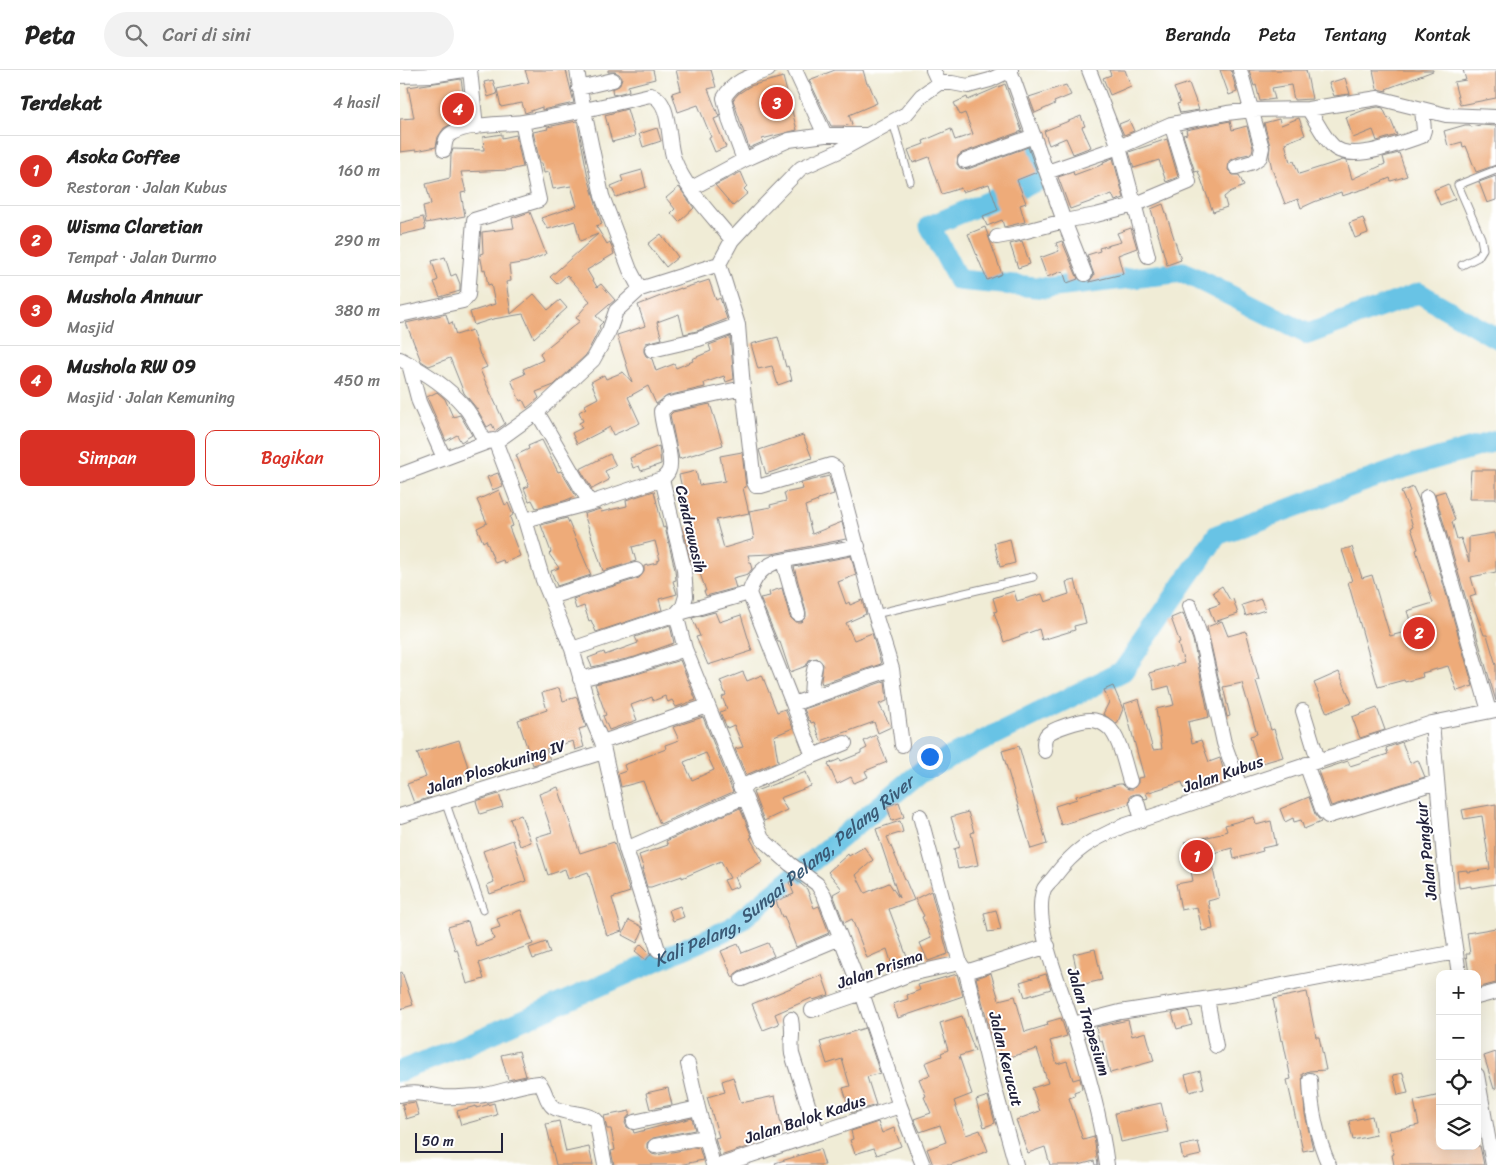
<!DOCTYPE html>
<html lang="id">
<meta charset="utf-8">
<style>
:root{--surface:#fff;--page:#f2f2f2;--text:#222;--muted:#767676;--line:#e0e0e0;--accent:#d93025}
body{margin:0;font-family:Sriracha,sans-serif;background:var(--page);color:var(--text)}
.controls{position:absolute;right:15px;bottom:15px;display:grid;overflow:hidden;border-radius:10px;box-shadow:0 5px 20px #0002}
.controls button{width:45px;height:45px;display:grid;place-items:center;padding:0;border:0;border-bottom:1px solid var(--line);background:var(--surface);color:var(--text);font:25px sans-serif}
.scale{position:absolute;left:15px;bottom:12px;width:88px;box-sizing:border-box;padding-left:5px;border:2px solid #22223b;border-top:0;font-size:14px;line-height:18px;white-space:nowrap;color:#22223b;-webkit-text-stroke:4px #fff;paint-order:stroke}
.you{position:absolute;left:529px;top:686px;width:18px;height:18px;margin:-12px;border:4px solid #fff;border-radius:50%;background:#1a73e8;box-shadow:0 0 0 8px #1a73e833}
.badge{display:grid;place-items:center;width:32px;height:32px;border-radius:50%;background:var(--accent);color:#fff;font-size:16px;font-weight:700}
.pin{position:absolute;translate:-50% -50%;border:2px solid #fff;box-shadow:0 1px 5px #0006}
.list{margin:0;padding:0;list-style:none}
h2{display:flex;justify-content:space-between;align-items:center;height:65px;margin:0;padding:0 20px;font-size:21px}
h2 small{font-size:16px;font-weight:400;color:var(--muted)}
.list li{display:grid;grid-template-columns:32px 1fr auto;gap:15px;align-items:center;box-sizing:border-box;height:70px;padding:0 20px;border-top:1px solid var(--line)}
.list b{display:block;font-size:19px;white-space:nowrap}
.list p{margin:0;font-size:16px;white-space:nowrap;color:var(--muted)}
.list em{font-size:16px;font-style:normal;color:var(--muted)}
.actions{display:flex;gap:10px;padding:15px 20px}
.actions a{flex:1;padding:11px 0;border:1px solid var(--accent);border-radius:10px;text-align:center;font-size:18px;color:var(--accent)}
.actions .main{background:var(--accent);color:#fff}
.icon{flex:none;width:28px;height:28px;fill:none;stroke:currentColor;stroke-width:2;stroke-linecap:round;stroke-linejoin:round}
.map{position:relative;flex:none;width:1096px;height:1095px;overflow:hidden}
header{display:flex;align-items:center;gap:30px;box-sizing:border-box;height:70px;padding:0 25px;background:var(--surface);border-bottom:1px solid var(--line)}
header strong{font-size:24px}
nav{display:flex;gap:28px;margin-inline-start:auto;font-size:18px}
.search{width:350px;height:45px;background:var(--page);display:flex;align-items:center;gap:12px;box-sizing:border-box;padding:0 18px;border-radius:28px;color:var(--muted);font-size:19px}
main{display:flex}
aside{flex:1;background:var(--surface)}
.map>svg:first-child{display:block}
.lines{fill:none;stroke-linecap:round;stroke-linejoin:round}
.river{stroke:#67c3e5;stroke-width:21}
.building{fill:#eeab79;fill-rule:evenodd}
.lane-casing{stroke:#898788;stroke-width:9}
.street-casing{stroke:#898788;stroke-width:16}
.lane{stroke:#fff;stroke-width:7}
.street{stroke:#fff;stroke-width:14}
.labels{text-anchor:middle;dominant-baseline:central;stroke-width:4;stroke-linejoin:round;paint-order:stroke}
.street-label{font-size:16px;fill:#22223b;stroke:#fff}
.water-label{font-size:18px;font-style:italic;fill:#3a5a76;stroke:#fff}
</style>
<header>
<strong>Peta</strong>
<div class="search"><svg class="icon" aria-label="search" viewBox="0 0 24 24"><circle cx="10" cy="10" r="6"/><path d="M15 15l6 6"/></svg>Cari di sini</div>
<nav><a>Beranda</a><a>Peta</a><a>Tentang</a><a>Kontak</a></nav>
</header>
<main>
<aside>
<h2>Terdekat<small>4 hasil</small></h2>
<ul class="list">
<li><span class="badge">1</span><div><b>Asoka Coffee</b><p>Restoran · Jalan Kubus</p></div><em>160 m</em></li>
<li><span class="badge">2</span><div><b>Wisma Claretian</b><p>Tempat · Jalan Durmo</p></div><em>290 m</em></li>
<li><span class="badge">3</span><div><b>Mushola Annuur</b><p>Masjid</p></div><em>380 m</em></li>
<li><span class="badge">4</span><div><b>Mushola RW 09</b><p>Masjid · Jalan Kemuning</p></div><em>450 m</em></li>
</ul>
<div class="actions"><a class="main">Simpan</a><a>Bagikan</a></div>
</aside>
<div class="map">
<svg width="1096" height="1095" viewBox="0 0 1096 1095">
<rect width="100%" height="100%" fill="#fff"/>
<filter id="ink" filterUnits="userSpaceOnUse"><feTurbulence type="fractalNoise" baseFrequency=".02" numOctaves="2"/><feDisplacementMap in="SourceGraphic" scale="10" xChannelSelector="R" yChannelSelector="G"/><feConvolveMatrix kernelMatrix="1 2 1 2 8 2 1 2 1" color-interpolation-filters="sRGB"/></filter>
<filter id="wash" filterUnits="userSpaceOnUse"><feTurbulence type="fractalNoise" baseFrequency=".0096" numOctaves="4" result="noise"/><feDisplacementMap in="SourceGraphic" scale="20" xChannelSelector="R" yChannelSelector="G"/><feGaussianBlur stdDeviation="1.12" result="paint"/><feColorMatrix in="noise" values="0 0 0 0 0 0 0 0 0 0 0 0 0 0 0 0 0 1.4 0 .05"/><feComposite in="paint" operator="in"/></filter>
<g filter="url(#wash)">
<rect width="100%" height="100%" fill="#f0ecd6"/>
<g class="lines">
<!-- river -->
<g class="river">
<path d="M637 84 646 107 530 156 558 210 647 218 783 202 908 264 1019 223 1096 268"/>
<path id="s1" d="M0 1001 66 975 331 858 522 701 723 601 817 465 993 401 1096 371"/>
</g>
</g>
<g id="blocks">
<!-- building -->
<path class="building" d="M125 0H166L174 33 142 40V37L125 43 122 33 101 37 97 19 129 12Z
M208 0H253L255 9 228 16 229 21 213 25 212 19 219 16 222 8 219 4 215 2H208Z
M276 0H311L316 17 308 19 319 47 314 49 326 77 315 82 309 68 311 67 298 35 278 42 272 23 281 20Z
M435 0H463L467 14H469L477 33 449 45 452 54 444 56H431L409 10Z
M709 0H725L731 16 710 25 703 8 711 5Z
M820 0H831L837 22 829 25Z
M849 0H906L912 29 894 30 891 15 872 18 875 29 860 31 856 15 854 16Z
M973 0H1033V1L986 19 987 21 977 19Z
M1063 0H1096V28L1060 35 1054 12 1066 10Z
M383 7 397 60 362 69 363 72 349 78 333 30 338 24 350 16Z
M945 8 950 24 934 26 929 13Z
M61 9 64 29H62L64 46H66V49L56 52 44 58 38 67 36 77 16 81V80L0 82V49L14 48 8 17Z
M93 10 97 24 88 27 84 12Z
M789 13 799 40 780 43 777 34 780 33 774 18Z
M605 14 622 61 562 83 558 86 557 94 560 98 568 99 628 77 637 102 617 110 626 133 620 135 625 152 604 157 602 150 587 156 583 146 598 140 589 114 562 122 561 118 542 124 529 87 513 93 508 80 524 74 523 71 551 59 555 70 573 64 565 43 560 45 554 33 567 27 568 30Z
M666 15 671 25 654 32 655 34 635 43 629 27Z
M978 37 983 38 988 49 990 48 997 65 977 71 973 60 953 68 946 47 967 39Z
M227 39 235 66 212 72 205 45Z
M681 46 685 56 682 57 691 77 673 84 666 68 649 75 644 61Z
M899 48 905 65 885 73 890 92 894 91 899 104 943 90 947 91 952 109 985 94 983 87 999 83 1007 106 991 111 990 108 967 118 942 126 941 122 914 132 901 138 898 129 885 134 872 99 869 85 870 76 864 53 879 49 881 55Z
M729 50 734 61 724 65 719 54Z
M177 51 188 107 202 154 196 156 207 174 210 172 214 184 187 200 197 217 201 214 215 230 196 246 203 252 199 256 200 258 186 285 154 315 136 322 139 328 127 338 123 330 120 331 111 310 125 304 123 299 143 290 140 283 180 251 176 248 190 231 167 205 157 214 150 207 198 164 180 171 175 151 148 159 141 148 177 136 171 116 153 119 149 102 144 103 142 93H140L133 62 148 59 147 57Z
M830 51 832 60 847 56 853 78 852 82 849 84 840 86 829 91 828 100 833 105H839L844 116 830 122 824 127 827 137 813 142 798 101 795 102 783 65 787 64 786 60Z
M1065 55H1070L1071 57 1080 55 1096 56V95L1076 102 1066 76 1063 77 1062 72 1048 76 1044 61Z
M257 58 261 71 243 77 239 64Z
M102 64V68L116 65 123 97 109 100 61 102 66 122 61 123 65 146 26 153 23 136 31 134 26 114 50 108 51 85 53 79 84 80 83 67Z
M767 69 778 107 766 112 759 90 734 98 729 82Z
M713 88 724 128 715 131 712 124 670 139 658 107 673 102 674 105 704 94 703 92Z
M242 100 246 117 216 127 211 116 223 111 221 106Z
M341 102 347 116 344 119 348 123 333 136 315 115Z
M1096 106V130L1087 133 1079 112Z
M1048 114 1055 129 1040 135 1034 120Z
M279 117 294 138 279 152 271 143 275 139 266 128Z
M763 134 781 190 767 195 751 139Z
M130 142 146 184 127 192 109 195 111 211 106 212 111 244 134 224 148 240 160 230 167 238 134 268 123 244 93 249 74 255 70 242 95 234 91 214 88 215 85 199 83 200 80 184 83 183 82 162 114 158 112 148Z
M23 147 26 159 0 165V153Z
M963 148 968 163 955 168 949 153Z
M585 157 602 204 587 210 568 164Z
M731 158 737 178 718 185 723 204 689 212 694 205 687 185 700 181 699 178 721 172 717 163Z
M261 164 278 187 266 197 248 174Z
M622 171 630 194 618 198 610 174Z
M662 171 678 209 667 213 663 201 647 207 640 188 659 181 656 173Z
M45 187 51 206 56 204 60 214V221L40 227 34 212 38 210 32 191Z
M309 210 316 230 320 228 327 249 297 261 284 264 279 244 257 252 262 269 246 273 244 277V282L246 286 252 289 256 301 274 294 276 298 293 291 292 289 311 281 309 275 330 267 334 309 326 312 324 306 304 313 305 317 267 326 256 334 248 316 228 327 240 353 213 365 210 357 177 374 172 363 182 358 179 353 183 351 179 342 186 338 185 335 198 328 191 312 204 305 206 309 223 302 232 312 217 265 245 256 238 235 281 218V219Z
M46 244 49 254 52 252 56 265 72 260 80 285H81L87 297 80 300 105 354 95 361 92 354 87 357 77 339 64 323 50 288 29 296 21 291 6 253Z
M378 267 386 297 388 296 392 310 378 315 372 296 358 299 351 274Z
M37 322 45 329 53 347 60 345 72 365 61 372 57 365 46 371 27 327Z
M310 334 323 375 279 389 270 345 273 342Z
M403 365 412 388 366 404 359 380Z
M142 370 158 402 161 401 176 426 164 431 136 438 132 430 129 431 124 418 129 416 116 385 129 379 128 376Z
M259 376 261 394 241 401 239 396 233 398 230 388Z
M342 382 346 417 343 418 349 443 316 450 324 478 354 469 349 441 371 437 370 435 386 431 384 423 403 419 401 413 429 406 434 424 418 429V431L405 436 412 464 442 452 446 469 372 484 348 485 352 499 348 504 333 508 336 518 306 526 304 521H306L295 489 291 491 283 459 291 457 279 405 296 401 299 415 325 411 320 386Z
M210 384 216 396 205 401 209 410 192 419 180 399Z
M1071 400H1096V429H1069Z
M98 403 103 416 92 420 87 407Z
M1013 417 1019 430 1073 616 1057 621 1048 596 1022 603 1023 607 1005 612 1004 610 978 617 948 512 952 511 942 480 952 477 962 508 972 505 990 566 1013 560 1007 541 1033 533 1016 480 1018 479 1011 458 1013 457 1008 440H1009L1001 422Z
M99 420 105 435 108 433 113 445 110 447 113 456 109 457 120 486 104 493 103 490 95 493 86 470 83 472 77 458 87 453 77 430Z
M254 421 263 458 265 457 275 500 276 510 273 511 277 524 259 529 262 540 196 562 191 550 189 551 184 536 176 539 173 529 239 508 244 502V496L257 493V491L260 490 255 471 232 477 236 491 203 501 184 444 200 439 201 442 227 436 226 430Z
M1045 421 1055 450 1052 452 1057 469 1061 468 1069 492V467L1094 463 1096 474V502L1071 507 1076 525 1070 527 1084 565H1087L1096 595V631L1035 424Z
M167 448 191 505 157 516 151 501 159 498 149 484 151 482 141 455Z
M610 469 615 493 600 497 594 473Z
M451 486 456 505 438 512 446 534 449 532 450 535 462 530 466 544 446 553 454 570 472 563 481 594 422 614 421 611 423 594 417 588 409 590 406 596 390 602 380 572H378L360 528 370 526 369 522 382 518 390 547 395 552H401L406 547V542L394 497Z
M675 510 686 553 674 556 675 560 642 570 639 559 604 572 594 542 597 541 593 528 614 521 617 531 642 524 645 532 669 524 666 512Z
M822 516 830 530 833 529 838 544 814 552 809 538 820 534 813 522Z
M861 529 865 540 846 546 842 535Z
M315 542 319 552 341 545 352 581 308 595 296 567 300 566 292 548Z
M783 543 793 570 809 647 788 652 792 673 801 670 809 692 820 688 827 712 786 726 782 712 746 723 748 728 745 729 740 724H735L730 726 729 734 661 755 655 736 677 729 676 726 719 714H722L728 719H733L738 713V708L744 707 724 634 739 629 753 680 762 679 756 639 774 635 769 616 754 620 753 611 749 603 784 593 778 574 780 573 771 548Z
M822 551 828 566 846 561 859 610 856 611 871 660 874 659 883 687 859 694 850 666 857 664 842 613 823 617 830 646 827 647 807 557Z
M270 555 274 573 235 587 192 597 188 588 204 582 205 585 238 573 235 567Z
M280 590 296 630 276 637 272 630 268 632 265 626 253 631 252 627 231 635 237 650 209 660 203 646 206 645 195 614 240 603Z
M343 602 347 611 362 605 377 642 385 639 393 658 374 666 378 691 346 705 335 679 343 677 334 655 327 658 320 642 327 639 322 627 326 625 320 611Z
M939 602 952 633 927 643 914 613Z
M485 611 487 631 479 634 491 657 478 663 474 652 421 671 414 652 411 653 410 650 409 651 404 639Z
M713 616 723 639 717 654 703 644 709 632 704 620Z
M159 618 163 631 177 627 186 657 179 659 184 677 175 680 173 671 146 679 150 690 133 695 118 650 147 640 142 623Z
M977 638 985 660 960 668 952 647Z
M303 647 333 722 260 754 243 711 221 717 218 704 226 701 224 695 266 679 265 675 279 670 273 657ZM306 683 314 700 292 710 284 692Z
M476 665 487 692 465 701 468 707 454 713 451 707 437 714 428 694 440 689 441 691 461 683V681L467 678 464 671Z
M59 670 70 703 43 713 44 715 28 721 31 727 14 733 7 714 26 707 17 683Z
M1002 672 1010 693 1018 690 1025 707 931 736 918 701 948 691 950 696 988 684 986 678Z
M619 676 647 774 631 779 602 681Z
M406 702 411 716 380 728 387 740 364 751 353 722Z
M158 717 180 783 214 772 230 822 212 828 222 861 207 866 188 802 168 809 165 799 148 805 136 767 152 762 139 724Z
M99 724 103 737 80 744 76 731Z
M909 727 915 744 921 752 904 759 901 750 894 752 893 748 885 752 880 739Z
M499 732 504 747 492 751 487 736Z
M1096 734V814L1071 818V816L1059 818 1057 801 1067 800V802L1090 799 1082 746 1064 749 1062 740Z
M340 738 352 767 350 768 363 791 335 807 339 816 329 820 324 810 330 808 321 791 282 808V806L251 817H247L242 800H244L239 785 268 775 266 771Z
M568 742 574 762 571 763 578 795 558 799 554 779 560 777 551 747Z
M121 745 131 772 120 776 110 749Z
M854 747 856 755 871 751 876 775 862 778 863 781 834 789 832 778 810 784 819 828 808 831 813 859 802 861 797 837 781 840 776 814 793 811 785 772 821 764V763L827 761 825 755Z
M500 751 503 762 487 767 514 830 489 839 510 895 494 901 487 879 467 888 452 849 444 853 433 824 442 819 428 802 448 784 449 786 464 777 473 790 456 805 465 823 489 813 499 828 476 759Z
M113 770 126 811 90 824 87 815 94 812 83 781Z
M396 810 407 819 414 838 419 836 429 863 396 877 384 846 382 847 376 831 394 824 389 812Z
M531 821 548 884 528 891 520 873 531 868 522 847 524 846 515 829Z
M280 836 284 847 273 851 269 840Z
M121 840 133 874 79 893 84 909 67 914 57 879 55 880 48 857 68 851 76 876 94 869 91 860 100 857 97 849Z
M596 840 601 860 588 862 584 843Z
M229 850 241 856 243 860 237 873 222 865Z
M1096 858V913L1077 918V904H1069L1066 884H1070L1067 863Z
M146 872 150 883 133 889 129 878Z
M368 873 374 886 339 901 335 904 333 908 321 881 338 874 342 883Z
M241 874 251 884 246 890 235 881Z
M695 879 702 910 680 915 673 884Z
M2 902 13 935 0 939V903Z
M591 903 599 930 615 926 625 962 648 955 647 952 661 948 667 966 650 971 657 994 667 991 673 1010 680 1008 682 1019 674 1022 675 1026 669 1028 683 1070 694 1067 698 1095H695L694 1091 679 1095H650L645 1077 628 1083 616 1050 640 1041 632 1018 648 1013 637 979 603 989 595 964 591 965 576 908Z
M557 904 563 926 498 948 493 934 508 929 507 925 520 920 518 915Z
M646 904 651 919 625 927 620 912Z
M422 905 429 925 413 930 412 928 375 944 379 954 363 960 352 934Z
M907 922 916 967H919L926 1000 909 1001 902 1004 905 1044 913 1079 903 1081 887 1010 891 1009 883 970 881 971 873 929Z
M788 940 792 955 777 959 772 943Z
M562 946 575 981 559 986 572 1024 554 1031 566 1065 580 1060 588 1081 550 1095H533L527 1079 546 1072 540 1055 520 1062 514 1049 531 1043 524 1027 526 1026 519 1009 530 1005 525 993 542 986 541 983 548 980 540 953Z
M728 950 732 966 746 962 754 991 710 1003 702 970 699 971 696 957Z
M465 958 480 1003 467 1007 476 1035 451 1043 443 1018 450 1016 442 989 427 994 420 972Z
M119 981 126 1006 108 1010 101 985Z
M1096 982V1018L1094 1019 1084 986Z
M800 1001 804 1018 790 1022 785 1005Z
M1003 1003 1008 1023 998 1025 993 1005Z
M333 1007 341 1033 375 1026 383 1063 350 1070 351 1076 320 1086 315 1068 319 1067 307 1027 325 1022 322 1011Z
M268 1018 272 1035 250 1039 246 1023Z
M1040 1025V1076H1080L1084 1095H994L992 1085 994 1084 989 1061 1019 1055 1014 1031Z
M588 1026 595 1053 584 1057 576 1030Z
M15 1032 19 1045 6 1049 2 1034Z
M94 1033 97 1045 61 1055 57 1041 76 1036V1038Z
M761 1033 768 1062 721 1072 715 1043Z
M230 1041V1044L226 1049 225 1053 227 1057 233 1060 234 1063 292 1048 295 1060 253 1068 247 1073V1078L252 1084 256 1085 299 1077 303 1090 279 1095H214L211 1081 215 1080 211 1059H207L204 1046Z
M972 1046 976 1065 953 1070 949 1051Z
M159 1051 166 1082 189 1077 193 1095H156L146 1054Z
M478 1052 482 1063 494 1058 501 1076 477 1085 474 1078 455 1084 450 1070 453 1069 451 1061Z
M798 1072 801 1085 783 1089 780 1076Z
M420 1079 425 1095H376L375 1093Z"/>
</g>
</g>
<g filter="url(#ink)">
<use href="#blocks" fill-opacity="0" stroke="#898788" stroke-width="1"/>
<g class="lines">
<!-- lane casing -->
<g class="lane-casing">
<path id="lane" d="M493 52 510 111
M1062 195 1078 187 1083 179 1081 168 1058 115 1096 100
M475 544 633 507
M45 731 83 840"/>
</g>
<!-- street casing -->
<g class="street-casing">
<path id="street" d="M70 0 76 57
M177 0 183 36 202 126 230 200 240 219
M395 0 425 65H465
M533 0 539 13
M610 0 664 151 685 204
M689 0 719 77 748 186
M0 6 32 5 64 0
M179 18 213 10
M908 39C916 50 922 65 932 75 949 95 1001 72 1022 66L1024 60 1022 39
M44 80C45 73 45 67 52 63 71 53 102 55 123 52 166 45 208 35 250 25 272 29 267 72 274 89 286 120 312 145 332 170
M344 90 330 52 324 28C333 11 350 6 368 0
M565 91 634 66
M836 97 853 92 860 87 862 78 840 0
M647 102 719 77 771 54 827 43 852 40 908 39 978 28 1046 45 1096 47
M290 119 344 90 389 70 425 65
M597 167 619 163 664 151 696 145 734 135 789 112 771 54
M319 194 338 255 343 318 269 334 261 341C261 355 274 389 269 400 268 404 264 407 262 409L284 499 286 526 283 536 276 544 285 579 362 769 390 794 417 814 424 825 462 923 500 1036 523 1095
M0 245 63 231 68 225 74 150 139 130 122 52
M252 280 299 269 338 255
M0 289C21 300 48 317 63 335 73 346 79 360 85 372
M9 294 19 332 44 388
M343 318 354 412 356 416H361L431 395 436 398 475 544 492 599 502 675
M137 342 190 433
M0 405 93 370
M1027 427 1089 641
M125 450 190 433 262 409
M383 491 398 544
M349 523C354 508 361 498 376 492L458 476
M150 527 236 500
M790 536 801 568 824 673 840 717
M172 579 276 544 349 523 393 634 492 599
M180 609 237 595 285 579
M411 627 412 610 415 596
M903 641 918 690
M1032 653 1047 823 1059 904
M202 672 307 636
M645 681C644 676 643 671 646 666 650 659 682 650 690 650 696 650 703 653 708 657 720 667 725 696 730 711
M413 686 445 673
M906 694 923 741 928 746 1037 712
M340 717 413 686 393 634
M344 727 226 779 202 672 193 651 172 579 143 510 125 450 97 376V371L137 342 193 290 209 261 216 241 240 219 319 194 332 170 358 142 401 98 437 82 506 44 521 26 539 13H552L568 16 590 10 611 0
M737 732 742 750
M0 746 203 682
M520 746 560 893 566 902 594 1016 616 1095
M226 779 258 880
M566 902 648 876
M342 909 440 868
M1077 927 1096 922
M807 929 816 976
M412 940 462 923 510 904 560 893
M391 949C394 964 390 971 392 984L417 1063
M673 954 720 942 836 924 1056 882
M288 994 298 1038 313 1095
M1077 1005 1093 1095
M910 1010C911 1040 917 1068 929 1095
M0 1025C15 1021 28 1025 43 1027 54 1028 67 1026 78 1026 99 1024 118 1014 139 1013 146 1019 145 1031 153 1037 166 1045 183 1041 196 1050L205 1095
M234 1052 298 1038
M255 1076 305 1067
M321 1095 500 1036
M707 1095C701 1048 687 1000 673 955 663 923 631 851 644 819 646 815 651 811 654 807 675 779 691 770 723 756L1032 653 1096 640"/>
</g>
<!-- lane -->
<use href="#lane" class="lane"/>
<!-- street -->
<use href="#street" class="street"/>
</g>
</g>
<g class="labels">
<!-- street labels -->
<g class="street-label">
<text transform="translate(291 459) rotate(77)">Cendrawasih</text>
<text transform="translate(96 697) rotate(-18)">Jalan Plosokuning IV</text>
<text transform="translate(823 704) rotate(-19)">Jalan Kubus</text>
<text transform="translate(1026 781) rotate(-96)">Jalan Pangkur</text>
<text transform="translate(480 899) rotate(-19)">Jalan Prisma</text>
<text transform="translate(689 952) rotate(73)">Jalan Trapesium</text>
<text transform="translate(606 989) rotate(76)">Jalan Kerucut</text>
<text transform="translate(405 1049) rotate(-18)">Jalan Balok Kadus</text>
</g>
<!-- water labels -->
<g class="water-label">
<text stroke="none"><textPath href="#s1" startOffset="436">Kali Pelang, Sungai Pelang, Pelang River</textPath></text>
</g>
</g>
</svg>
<div class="controls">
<button>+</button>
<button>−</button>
<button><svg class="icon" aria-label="locate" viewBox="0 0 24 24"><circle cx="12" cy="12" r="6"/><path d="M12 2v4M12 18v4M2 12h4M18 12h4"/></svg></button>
<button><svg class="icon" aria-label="layers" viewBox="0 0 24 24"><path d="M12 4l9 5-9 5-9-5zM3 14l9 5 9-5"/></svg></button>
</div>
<div class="scale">50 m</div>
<div class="you"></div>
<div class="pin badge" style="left:797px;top:786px">1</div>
<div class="pin badge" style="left:1019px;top:563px">2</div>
<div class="pin badge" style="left:377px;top:33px">3</div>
<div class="pin badge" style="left:58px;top:39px">4</div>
</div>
</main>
